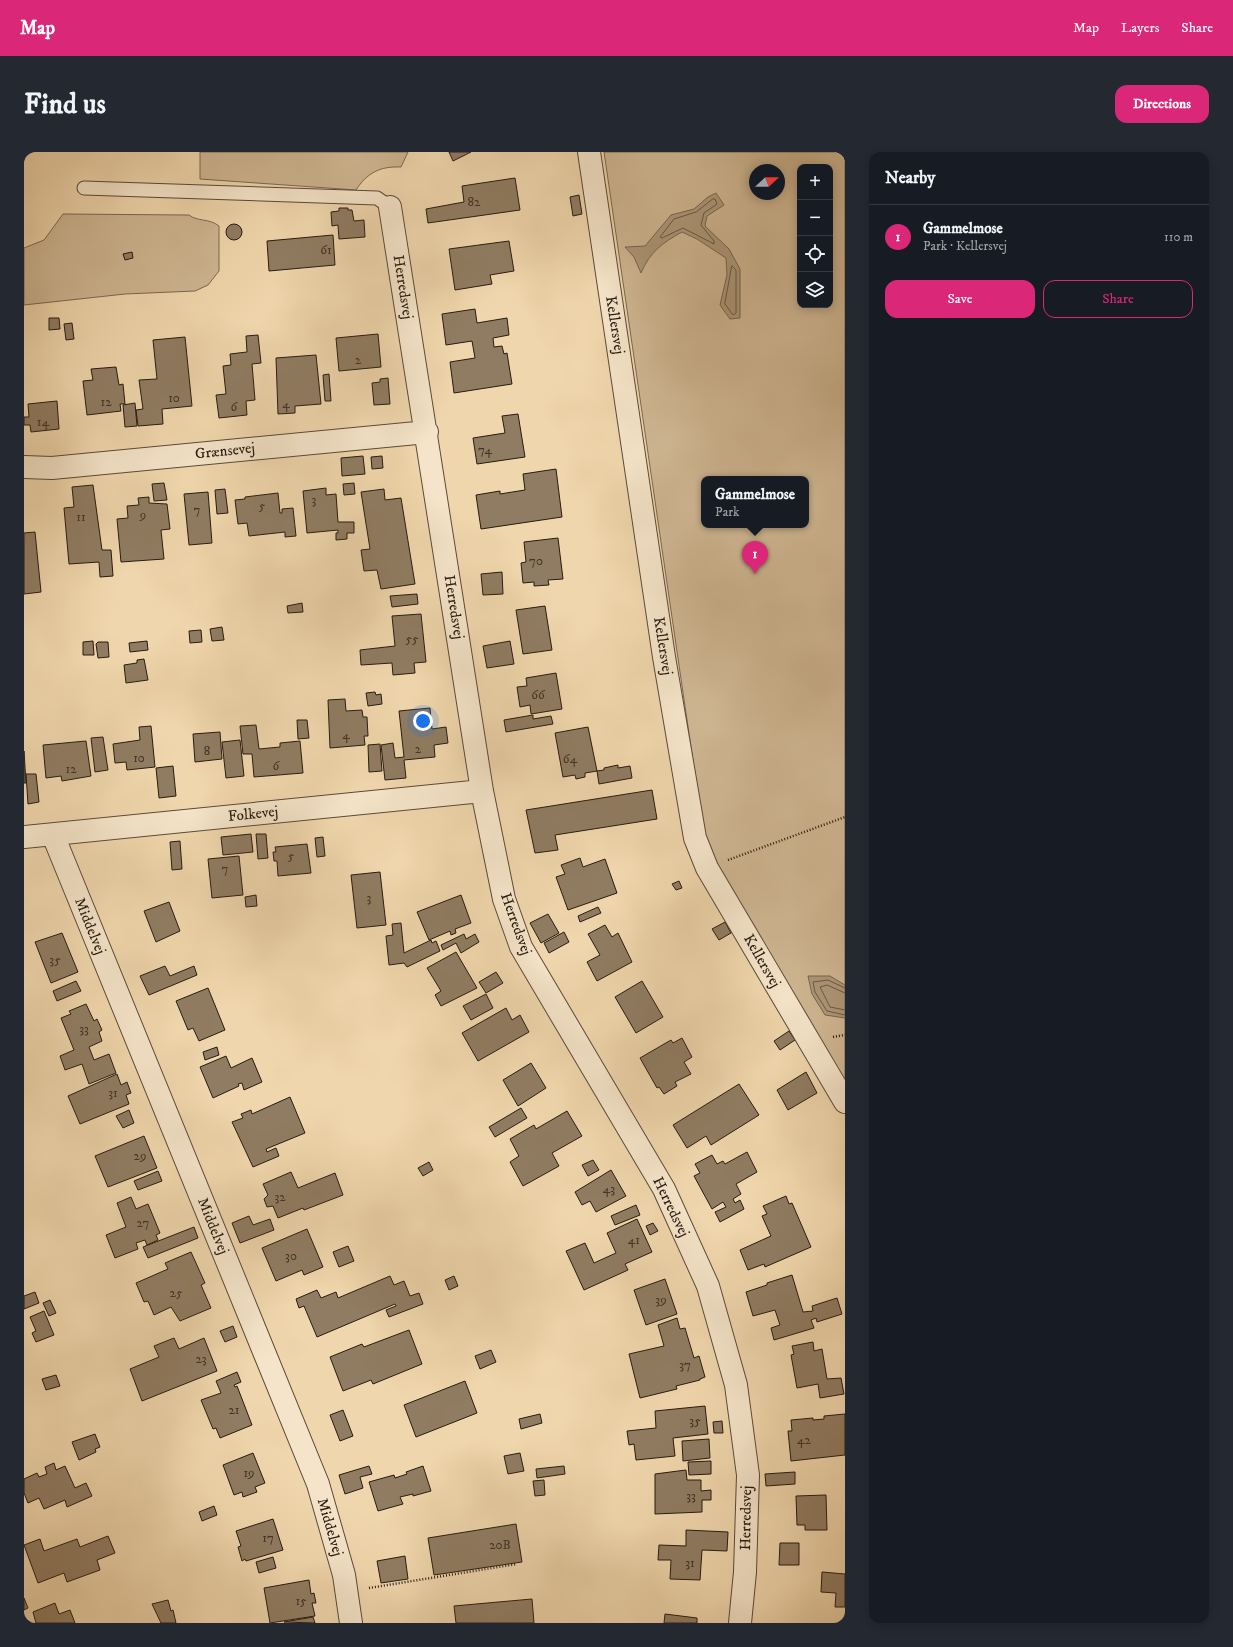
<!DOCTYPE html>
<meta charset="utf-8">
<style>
:root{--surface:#171b24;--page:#242831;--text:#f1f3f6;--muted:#9ea1a6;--line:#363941;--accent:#db2777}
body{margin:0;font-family:"IM FELL DW Pica",serif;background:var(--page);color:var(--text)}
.controls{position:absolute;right:12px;top:12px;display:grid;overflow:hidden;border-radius:8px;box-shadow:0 2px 10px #0003}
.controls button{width:36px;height:36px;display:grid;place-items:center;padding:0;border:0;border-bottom:1px solid var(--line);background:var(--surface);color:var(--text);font:20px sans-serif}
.compass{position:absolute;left:725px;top:12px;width:36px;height:36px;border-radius:50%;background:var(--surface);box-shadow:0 2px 10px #0003;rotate:68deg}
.you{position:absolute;left:399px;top:569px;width:14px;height:14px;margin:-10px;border:3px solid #fff;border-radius:50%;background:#1a73e8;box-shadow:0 0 0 6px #1a73e833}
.badge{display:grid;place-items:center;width:26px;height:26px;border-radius:50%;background:var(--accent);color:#fff;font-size:13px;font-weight:700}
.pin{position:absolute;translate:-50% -33px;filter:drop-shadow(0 1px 2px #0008)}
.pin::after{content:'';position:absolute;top:21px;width:14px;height:12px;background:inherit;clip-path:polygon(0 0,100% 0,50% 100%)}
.popup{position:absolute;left:677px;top:324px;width:108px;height:52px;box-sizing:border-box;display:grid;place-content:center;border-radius:8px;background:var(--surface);filter:drop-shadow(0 1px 3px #0005);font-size:13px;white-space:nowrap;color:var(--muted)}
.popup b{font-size:15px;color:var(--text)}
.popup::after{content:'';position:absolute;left:50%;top:100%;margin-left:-8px;border:8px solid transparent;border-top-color:var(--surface)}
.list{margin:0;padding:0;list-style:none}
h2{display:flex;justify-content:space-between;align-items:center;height:52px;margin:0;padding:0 16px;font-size:17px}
h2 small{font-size:13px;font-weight:400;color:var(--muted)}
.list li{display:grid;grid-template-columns:26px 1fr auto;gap:12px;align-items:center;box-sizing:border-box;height:64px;padding:0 16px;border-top:1px solid var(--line)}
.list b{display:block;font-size:15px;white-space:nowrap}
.list p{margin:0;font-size:13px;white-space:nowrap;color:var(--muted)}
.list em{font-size:13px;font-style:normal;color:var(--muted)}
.actions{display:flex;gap:8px;padding:12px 16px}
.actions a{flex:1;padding:9px 0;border:1px solid var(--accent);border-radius:12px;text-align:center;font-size:14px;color:var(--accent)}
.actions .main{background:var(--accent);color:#fff}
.icon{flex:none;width:22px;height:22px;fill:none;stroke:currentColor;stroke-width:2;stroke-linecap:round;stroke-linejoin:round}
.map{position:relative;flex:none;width:821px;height:1471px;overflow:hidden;border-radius:12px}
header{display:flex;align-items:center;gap:24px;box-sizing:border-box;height:56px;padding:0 20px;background:var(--accent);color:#fff}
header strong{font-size:19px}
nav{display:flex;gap:22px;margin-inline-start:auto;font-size:14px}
.intro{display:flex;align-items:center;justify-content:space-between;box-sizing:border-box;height:96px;padding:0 24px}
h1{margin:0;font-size:28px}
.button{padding:10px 18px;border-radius:12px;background:var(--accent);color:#fff;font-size:14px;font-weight:700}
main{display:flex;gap:24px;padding:0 24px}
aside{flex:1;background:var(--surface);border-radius:12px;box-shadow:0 2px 10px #0003}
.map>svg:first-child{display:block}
.green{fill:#ceb692;stroke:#7a6852;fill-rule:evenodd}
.water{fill:#ac9677;stroke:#77654e}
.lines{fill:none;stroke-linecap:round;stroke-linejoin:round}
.shore{stroke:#6a5844;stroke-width:1}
.building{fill:#907c62;stroke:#271b11}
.lane-casing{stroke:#594a38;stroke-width:15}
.street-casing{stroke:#594a38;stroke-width:24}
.path{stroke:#271b11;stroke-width:2.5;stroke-dasharray:1 2;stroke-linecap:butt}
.lane{stroke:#f5e4c9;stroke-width:13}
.street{stroke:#f5e4c9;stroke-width:22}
.labels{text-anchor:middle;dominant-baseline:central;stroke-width:3;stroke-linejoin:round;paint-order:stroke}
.number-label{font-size:13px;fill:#413325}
.street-label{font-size:15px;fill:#271b11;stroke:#f5e4c9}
</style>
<header>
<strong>Map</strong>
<nav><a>Map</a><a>Layers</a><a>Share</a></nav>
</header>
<div class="intro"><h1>Find us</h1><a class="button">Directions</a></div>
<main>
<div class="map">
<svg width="821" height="1471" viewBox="0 0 821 1471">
<rect width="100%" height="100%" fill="#f0d6ac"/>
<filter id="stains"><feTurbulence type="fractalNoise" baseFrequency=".005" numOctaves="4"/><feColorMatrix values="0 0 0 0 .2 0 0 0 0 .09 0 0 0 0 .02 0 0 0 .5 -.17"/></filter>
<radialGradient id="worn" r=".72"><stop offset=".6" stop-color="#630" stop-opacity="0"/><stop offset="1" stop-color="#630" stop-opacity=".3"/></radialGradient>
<!-- green -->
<path class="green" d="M176 0H384L377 15C356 14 343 21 332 38L176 27Z
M580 0H821V929L695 720 681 691ZM776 15H806V153H776ZM731 18H755V42H731ZM680 327H782V373H680Z
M39 62 165 63C174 70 185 66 195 74V119L184 133 171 139 101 142 0 153V96L20 88Z"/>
<!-- water -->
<path class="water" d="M692 41 700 53 683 64 681 74 705 97 716 117V166L706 167 696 153 703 123 702 106 673 87 658 80C638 91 626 100 617 121L610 105 601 95 621 94 647 63 670 57 684 45Z
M784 824H806L821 833V866L801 863 788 842Z"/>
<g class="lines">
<!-- shore -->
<path class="shore" d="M689 47H691L693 52 680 61 677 73 690 89V92L659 76 638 86 636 85 650 67 672 60Z
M708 114 712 118V161L709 163 701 152Z
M821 836 804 828 789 830 791 840 803 859 821 863
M821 841 803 833 796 835 806 855 821 858"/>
</g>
<!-- building -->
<path class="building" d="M425 0H447L429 9Z
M491 26 496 58 404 71 402 57 440 50 438 34Z
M555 43 558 62 549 64 546 45Z
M315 56H324V58H328L330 69 340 68 341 85 315 87 314 73 308 74 307 60 315 59Z
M202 80a8 8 0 1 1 16 0a8 8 0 1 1-16 0Z
M309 83 311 113 245 119 243 89Z
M485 89 490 119 466 123 468 132 431 138 425 97Z
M108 100 109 106 101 108 99 102Z
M451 157 453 171 483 166 485 183 469 186 470 195 478 194 480 202 483 201 488 232 430 241 426 210 451 206 448 189 422 193 418 162Z
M25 166H35L36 177 25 178Z
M48 171 50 187 42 188 40 172Z
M354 182 357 215 315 219 312 186Z
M234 183 237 211 228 212 231 248 222 249 223 263 195 266 192 243 202 242 199 214 207 213 206 202 223 200 222 184Z
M161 185 168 254 138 257 139 272 114 274 112 258 119 257 115 228 133 227 129 188Z
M292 203 297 252 271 254V261L254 262 252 206Z
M92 215 95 233 99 232 101 252H96L97 259 63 263 59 229 69 228 67 217Z
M305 222 307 249H301L299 223Z
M364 226 366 252 350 253 348 231 356 230V227Z
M33 249 35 277 7 280 6 273H0V265H5L4 252Z
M111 251 113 274 101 275 99 253Z
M494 262 501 305 453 312 449 286 481 281 478 264Z
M339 304 341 322 318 324 317 306Z
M358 304 359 316 348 317 347 305Z
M532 317 538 365 457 377 452 343 476 339V342L501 338 499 322Z
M140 331 143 348 130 349 128 332Z
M330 331 331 342 320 343 319 332Z
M69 333 78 398H87L89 424 76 425 75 410 45 412 40 356 50 355 48 335Z
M302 336V343L312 342 314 370H330V381H323V387L312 388V381H314V378L283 381 279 339Z
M201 337 204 361 193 362 191 338Z
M360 337 361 348 377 346 391 432 357 437 353 418 340 419 337 398 346 397 337 340Z
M184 340 188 391 165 393 160 342Z
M254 341 256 361H258V357L269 356 272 384 261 385V380L225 384 223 371 214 372 211 348 221 347V345Z
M125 345V351L143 352 146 377 137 378 140 407 97 410 93 367 104 366 103 354 115 353 114 346Z
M11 380 17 440 0 442V381Z
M534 386 539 427 524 428 525 433 510 434V430L499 431 497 411 502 410 500 390Z
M478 420 479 442 459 443 457 422Z
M393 442 394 452 368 455 366 444Z
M278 451 279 460 264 461 263 454Z
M521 454 528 498 499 502 492 458Z
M397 462 402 510 390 511 391 521 369 523 368 511 337 513 336 498 371 494 368 464Z
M198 475 200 488 188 489 186 477Z
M177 478 178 490 166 491 165 479Z
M69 489 70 503H59V490Z
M123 489 124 498 106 500 105 491Z
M486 489 490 512 463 516 459 494Z
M74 490H84L85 505 74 506 72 492Z
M120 507 124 528 102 531 100 513 113 511V508Z
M532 521 538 557 507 562 506 553 496 555 493 535 503 534 502 526Z
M351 540 352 543 357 542 358 552 344 554 342 541Z
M321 547 322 559 338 558 339 565H343L344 584H340L341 593 306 596 304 548Z
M406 556 408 577 422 575 424 591 410 593 411 605 380 608 382 626 361 628 357 593 369 591 371 606 380 605 375 559Z
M509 563V567L527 564 529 572 482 580 480 568Z
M273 568H283L285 586 274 587Z
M232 573 235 597 256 595V591L276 589 279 621 230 625 228 602H219L216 574Z
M127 574 131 615 103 618 102 610 91 611 89 592 116 588 115 575Z
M564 575 573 619 561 621V625L552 627 551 623 539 625 531 581Z
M196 580 198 607 171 610 169 582Z
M79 585 84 618 71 620 67 586Z
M216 588 220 624 202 626 198 590Z
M62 589 67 624 38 629 37 624 22 626 19 593Z
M356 592 358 619 345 620 344 593Z
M0 599 2 631H0Z
M594 613V616L606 614 608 626 575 632 573 619 580 618V616Z
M149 614 152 644 135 646 132 616Z
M2 622H12L15 650 4 652Z
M628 638 633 667 531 683 534 698 511 701 502 658Z
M227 682 229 700 199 703 197 685Z
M232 682H242L244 706 234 707Z
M299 685 301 704 293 705 291 686Z
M156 689 158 717 148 718 146 690Z
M283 692 287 721 254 724 253 709H250L249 700H252L251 695Z
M215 704 219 743 188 746 184 707Z
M556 706 559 715 581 707 593 741 544 758 532 725 541 722 537 713Z
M356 720 362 773 333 776 327 723Z
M655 729 658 736 652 738 648 732Z
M232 743 233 754 222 755 221 745Z
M437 743 447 771 431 777 432 781 427 783 426 779 405 788 393 760Z
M145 750 156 779 132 790 120 759Z
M574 755 577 761 556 770 554 764Z
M524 762 535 781 517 791 506 771Z
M701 770 707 781 695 788 688 777Z
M377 771 380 801 407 788 408 791 412 789 416 799 383 815 380 811 365 813 362 784 369 783 368 772Z
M581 773 588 785 594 781 608 810 573 829 563 810 576 803 564 782Z
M540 780 545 790 525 801 520 791Z
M38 781 54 820 27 831 11 790Z
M440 782 442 787 451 782 455 790 437 801 432 791 419 798 417 793Z
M432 800 453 836 417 854 411 843 417 839 403 816Z
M141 814 146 824 170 814 173 823 125 843 116 824Z
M472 820 479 831 462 841 455 830Z
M52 829 57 839 33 849 29 839Z
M618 829 639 865 612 881 591 845Z
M184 836 201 878 175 889 169 876 164 878 152 849Z
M462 842 469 856 447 868 439 854Z
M62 852 70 869 73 867 78 878 75 880 78 889 65 895 70 908 85 902 92 921 65 932 58 912 41 918 36 904 50 898 37 866 47 862 45 859Z
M482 856 488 868 496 863 505 880 454 909 438 881Z
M765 879 771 888 756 898 750 889Z
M658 886 668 905 660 910 667 922 651 930 653 934 640 942 635 935 633 936 616 906 647 888 649 891Z
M193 895 195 903 181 908 179 900Z
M202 904 207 916 228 906 238 930 220 938 218 931 214 932 215 934 189 946 176 915Z
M507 911 522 936 494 954 479 928Z
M782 920 793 941 764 958 753 938Z
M93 922 97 933 103 930 107 941 102 943 105 952 56 972 44 944Z
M715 932 735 963 687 993 682 984 663 996 649 973Z
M266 945 281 981 242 997 243 1000 252 996 255 1004 229 1015 208 970 219 966 217 962 227 958 228 962Z
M497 956 503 966 471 985 465 975Z
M105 958 110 971 99 976 92 964Z
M543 959 558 984 528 1001 535 1014 499 1034 486 1010 495 1004 486 987 510 973 512 977Z
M120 984 133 1016 84 1035 71 1004Z
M723 1000 733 1020 712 1032 717 1042 709 1047 711 1051 716 1048 720 1057 696 1070 691 1060 702 1055 699 1050 688 1057 670 1024 676 1021 671 1012 688 1003 693 1012 699 1009 701 1012Z
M569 1008 575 1018 564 1024 558 1013Z
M405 1010 409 1018 399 1024 394 1016Z
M587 1018 602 1044 572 1060 566 1049 558 1053 551 1040Z
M134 1019 138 1029 114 1038 110 1029Z
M267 1020 274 1036 311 1021 319 1043 280 1058 279 1056 254 1066 249 1054 243 1055 240 1047 244 1043 239 1032Z
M762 1044 765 1052 768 1051 787 1095 741 1115 740 1112 724 1118 716 1098 747 1084 738 1064 743 1062 739 1054Z
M107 1045 112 1057 124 1052 136 1081 132 1083 134 1088 123 1093 121 1088 112 1091 114 1097 91 1106 82 1083 102 1075 93 1051Z
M612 1053 616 1063 591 1073 587 1064Z
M225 1064 229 1073 246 1067 250 1078 216 1091 208 1071Z
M613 1067 628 1100 601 1112 604 1118 560 1138 542 1099 561 1091 570 1111 592 1101 583 1081Z
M629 1071 634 1079 626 1083 622 1074Z
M170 1075 174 1086 124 1106 119 1095Z
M283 1077 299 1115 280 1123 278 1118 252 1129 238 1096Z
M324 1094 330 1109 315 1115 309 1100Z
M167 1100 181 1131 177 1133 187 1156 156 1169 147 1155 130 1163 124 1149 120 1150 112 1131 144 1117 141 1111Z
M768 1123 779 1160 789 1159 788 1154 813 1146 818 1162 793 1170 792 1166 787 1168 790 1176 750 1188 747 1176 756 1173 751 1158 729 1164 722 1140 743 1133V1131Z
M366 1124 370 1133 380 1129 386 1144 395 1141 399 1152 365 1165 362 1158 372 1154 371 1152 293 1185 280 1154 275 1156 272 1147 293 1138 297 1146 312 1140 314 1146Z
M430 1124 434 1134 425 1138 421 1128Z
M641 1127 653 1162 622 1173 610 1138Z
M11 1140 15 1151 0 1157V1144Z
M26 1148 32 1161 25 1164 19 1151Z
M20 1159 30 1183 12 1190 8 1181 12 1179 6 1165Z
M653 1166 656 1177 661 1176 670 1206 675 1204 681 1225 676 1227V1228L652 1234 653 1237 616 1246 605 1202 640 1194 634 1173Z
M209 1174 213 1185 201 1190 196 1179Z
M385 1178 398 1212 349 1232 347 1228 319 1239 306 1205 338 1192 340 1195Z
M150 1186 155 1197 180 1186 193 1219 118 1249 106 1217 135 1205 130 1194Z
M789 1190 790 1199 798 1197 803 1227 817 1226 820 1242 796 1246 794 1232 773 1236 767 1203 770 1202 768 1194Z
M467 1198 472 1210 456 1217 451 1204Z
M213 1220 217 1230 210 1233 211 1235 213 1234 228 1273 196 1286 192 1276 189 1277 177 1248 197 1241 192 1229Z
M32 1223 36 1234 22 1238 18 1227Z
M441 1229 453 1261 392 1285 380 1253Z
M681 1254 684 1282 649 1286 651 1304 612 1308 610 1292 605 1293 603 1279 632 1276 631 1259Z
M319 1258 329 1284 316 1289 306 1263Z
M516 1262 518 1271 497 1277 495 1267Z
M821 1262V1303L767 1309 764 1279H768L767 1268 789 1266V1268L800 1267V1264Z
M698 1269 699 1281H690L689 1270Z
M71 1282 76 1295 71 1297 72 1300 55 1308 48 1290Z
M685 1287 686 1306 659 1309 658 1289Z
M229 1301 241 1331 231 1335 233 1340 219 1345 218 1340 210 1343 199 1313Z
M496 1301 500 1319 484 1322 480 1304Z
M687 1309V1322L665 1323 664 1310Z
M30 1311 32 1318 41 1314 51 1336 62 1331 68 1344 43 1355 41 1348 20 1357 15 1346 4 1351 0 1341V1327L13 1321 15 1325 23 1322 21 1315Z
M345 1314 348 1322 336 1325 339 1336 321 1342 315 1323Z
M399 1314 407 1339 389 1344V1342L376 1345 379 1352 354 1359 345 1330 370 1323 371 1326 383 1322 382 1320Z
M540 1314 541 1322 513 1326 512 1317Z
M662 1318 663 1328H677V1339L687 1338V1348H678V1360L631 1362V1322Z
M771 1320V1332L742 1334 741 1322Z
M520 1328 521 1343 511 1344 509 1329Z
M802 1343 803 1378H781V1373H773L772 1344Z
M190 1354 193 1363 178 1369 175 1360Z
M249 1367 259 1398 222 1409 221 1407 218 1409 214 1395 217 1394 212 1379Z
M492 1372 498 1410 410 1423 404 1386Z
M662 1378 704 1380 703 1399 678 1398 676 1428 646 1427 647 1408H634L635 1393 662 1394Z
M84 1384 91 1401 73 1408 76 1418 43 1430 40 1421 14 1431 0 1393 16 1387 20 1399 53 1387 56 1395Z
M756 1391H775V1413H755Z
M381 1404 384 1427 357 1431 353 1409Z
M249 1405 252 1416 235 1421 232 1410Z
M798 1420 821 1422V1455H811L812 1441 797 1440Z
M285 1428 287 1442 290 1441 292 1451H288L291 1464 246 1471 240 1436Z
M0 1446 4 1456 0 1458Z
M508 1447 510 1471H432L430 1454Z
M144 1448 147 1459 149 1458 152 1471H137L128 1452Z
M31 1451 35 1462 46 1458 51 1471H12L9 1460Z
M641 1462 673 1466V1471H640Z
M289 1465 291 1471 260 1470Z"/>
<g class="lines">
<!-- lane casing -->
<g class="lane-casing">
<path id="lane" d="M60 36 353 46 366 55"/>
</g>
<!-- street casing -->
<g class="street-casing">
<path id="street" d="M565 0 640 505 671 686 683 716 821 950
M366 55 458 639 480 747 497 795 640 1037 684 1134 712 1233 724 1323 721 1420 716 1471
M0 315 28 316 403 280
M29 683 294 1332 320 1423 327 1471
M0 685 458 639"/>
</g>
<!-- path -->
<path class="path" d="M704 708 821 665
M809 885 821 883
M345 1436 493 1412"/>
<!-- lane -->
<use href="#lane" class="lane"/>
<!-- street -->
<use href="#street" class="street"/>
</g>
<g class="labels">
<!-- number labels -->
<g class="number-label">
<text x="450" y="50">82</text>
<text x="302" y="98">61</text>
<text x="334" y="208">2</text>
<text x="150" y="246">10</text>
<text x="82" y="250">12</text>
<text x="262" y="252">4</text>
<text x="210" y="255">6</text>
<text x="19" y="270">14</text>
<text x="461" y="298">74</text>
<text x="290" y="348">3</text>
<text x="238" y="354">5</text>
<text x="173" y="358">7</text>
<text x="119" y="363">9</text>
<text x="57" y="365">11</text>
<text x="512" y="409">70</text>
<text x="388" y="487">55</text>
<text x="514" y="543">66</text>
<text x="322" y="583">4</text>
<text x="394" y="597">2</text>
<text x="183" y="599">8</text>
<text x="115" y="606">10</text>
<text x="546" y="607">64</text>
<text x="252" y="614">6</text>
<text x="47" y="617">12</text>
<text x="267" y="704">5</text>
<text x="201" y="717">7</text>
<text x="345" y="746">3</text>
<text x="31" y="808">35</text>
<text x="60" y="877">33</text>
<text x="89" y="941">31</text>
<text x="116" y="1004">29</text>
<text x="585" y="1037">43</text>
<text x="256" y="1045">32</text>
<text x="119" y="1071">27</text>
<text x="610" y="1088">41</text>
<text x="267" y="1104">30</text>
<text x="152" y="1141">25</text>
<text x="637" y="1148">39</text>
<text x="177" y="1207">23</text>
<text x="661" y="1213">37</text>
<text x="210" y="1258">21</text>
<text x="671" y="1269">35</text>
<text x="780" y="1288">42</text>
<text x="225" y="1321">19</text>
<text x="667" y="1344">33</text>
<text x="244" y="1386">17</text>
<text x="476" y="1393">20B</text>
<text x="666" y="1411">31</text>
<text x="277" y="1449">15</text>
</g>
<!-- street labels -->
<g class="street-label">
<text transform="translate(379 135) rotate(81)">Herredsvej</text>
<text transform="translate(591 173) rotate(81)">Kellersvej</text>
<text transform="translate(201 299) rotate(-6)">Grænsevej</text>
<text transform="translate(430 455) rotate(81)">Herredsvej</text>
<text transform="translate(639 494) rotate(81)">Kellersvej</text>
<text transform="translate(229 662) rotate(-6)">Folkevej</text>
<text transform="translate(492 772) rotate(70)">Herredsvej</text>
<text transform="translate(66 774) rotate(68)">Middelvej</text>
<text transform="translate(738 809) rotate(60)">Kellersvej</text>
<text transform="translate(647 1055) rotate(64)">Herredsvej</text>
<text transform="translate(189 1074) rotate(68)">Middelvej</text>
<text transform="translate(722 1366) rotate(-89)">Herredsvej</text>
<text transform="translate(306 1375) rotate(74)">Middelvej</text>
</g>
</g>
<rect width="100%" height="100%" filter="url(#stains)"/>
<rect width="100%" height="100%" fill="url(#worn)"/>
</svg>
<div class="controls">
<button>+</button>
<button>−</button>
<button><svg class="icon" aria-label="locate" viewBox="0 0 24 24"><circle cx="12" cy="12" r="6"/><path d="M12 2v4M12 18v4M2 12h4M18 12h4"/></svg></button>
<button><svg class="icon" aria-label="layers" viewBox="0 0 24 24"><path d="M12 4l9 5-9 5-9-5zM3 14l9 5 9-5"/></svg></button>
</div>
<svg class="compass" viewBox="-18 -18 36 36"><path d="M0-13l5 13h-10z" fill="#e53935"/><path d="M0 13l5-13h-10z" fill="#9ea1a6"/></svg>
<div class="you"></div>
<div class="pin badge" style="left:731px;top:422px">1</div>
<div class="popup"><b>Gammelmose</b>Park</div>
</div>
<aside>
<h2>Nearby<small></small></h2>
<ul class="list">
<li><span class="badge">1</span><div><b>Gammelmose</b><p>Park · Kellersvej</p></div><em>110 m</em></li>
</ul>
<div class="actions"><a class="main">Save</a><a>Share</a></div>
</aside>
</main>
